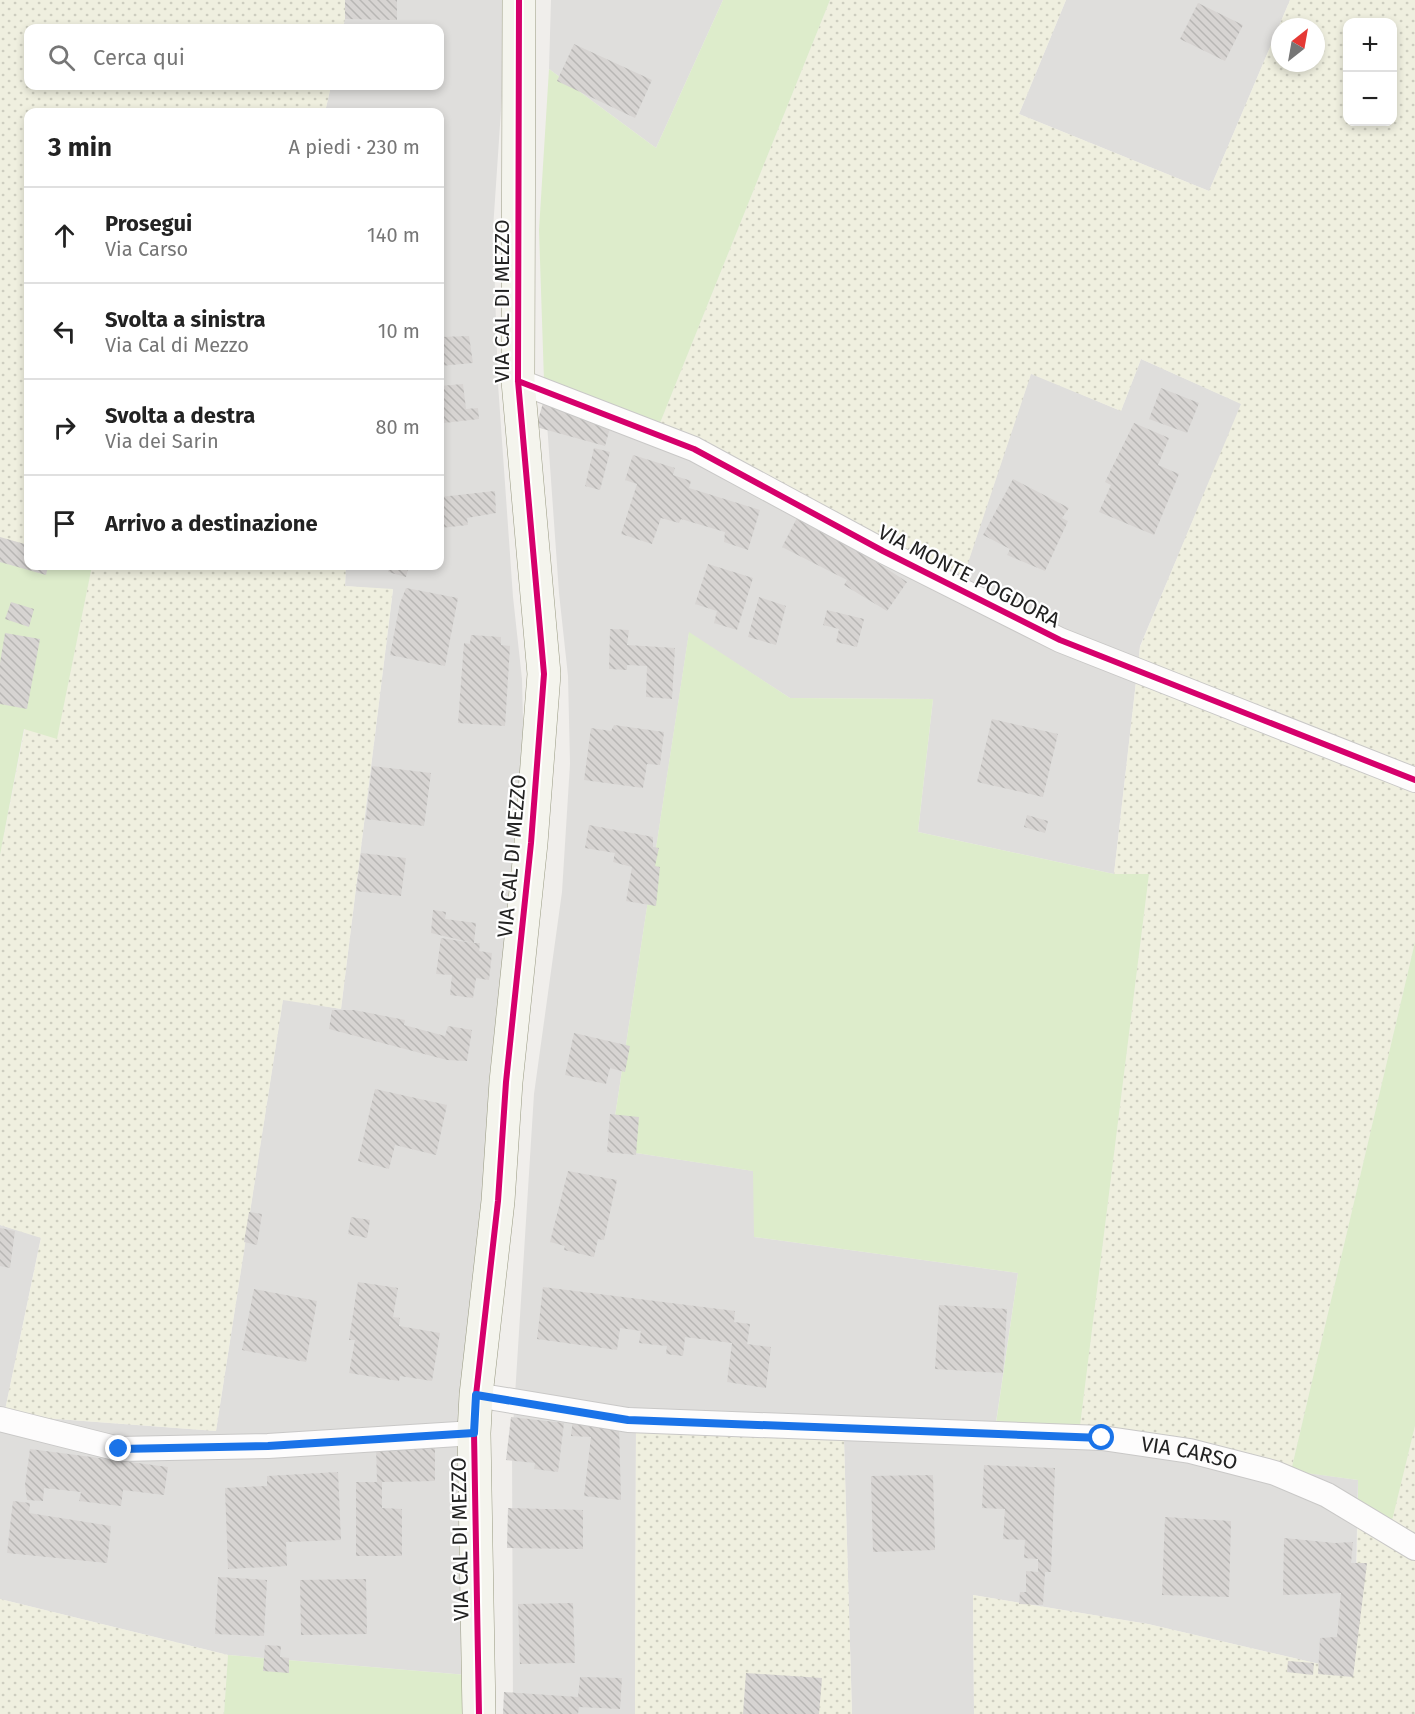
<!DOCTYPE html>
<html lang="it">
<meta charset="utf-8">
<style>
:root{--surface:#fff;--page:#f2f2f2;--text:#222;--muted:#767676;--line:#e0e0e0}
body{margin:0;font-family:"Fira Sans",sans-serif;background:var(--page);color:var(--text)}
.controls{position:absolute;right:18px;top:18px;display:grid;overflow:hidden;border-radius:12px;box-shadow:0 3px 9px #0003}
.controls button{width:54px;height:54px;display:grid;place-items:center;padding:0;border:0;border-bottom:2px solid var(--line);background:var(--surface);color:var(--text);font:30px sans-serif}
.compass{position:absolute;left:1271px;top:18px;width:54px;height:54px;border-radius:50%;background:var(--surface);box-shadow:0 3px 9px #0003;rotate:31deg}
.stop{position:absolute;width:18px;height:18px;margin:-14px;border:4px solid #1a73e8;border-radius:50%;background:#fff}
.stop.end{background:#1a73e8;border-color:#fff;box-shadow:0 2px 6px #0008}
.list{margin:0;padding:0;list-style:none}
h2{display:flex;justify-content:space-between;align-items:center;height:78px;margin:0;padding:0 24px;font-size:26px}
h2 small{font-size:20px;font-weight:400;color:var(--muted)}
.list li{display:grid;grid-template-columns:39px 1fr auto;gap:18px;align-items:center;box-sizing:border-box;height:96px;padding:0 24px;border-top:2px solid var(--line)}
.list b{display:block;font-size:22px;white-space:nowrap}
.list p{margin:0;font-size:20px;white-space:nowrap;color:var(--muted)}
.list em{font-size:20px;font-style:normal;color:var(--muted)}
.icon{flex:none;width:33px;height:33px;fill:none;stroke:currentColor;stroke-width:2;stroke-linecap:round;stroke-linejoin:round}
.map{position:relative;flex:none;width:1415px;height:1714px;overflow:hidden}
.search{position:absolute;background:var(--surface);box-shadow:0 3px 9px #0003;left:24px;top:24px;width:420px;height:66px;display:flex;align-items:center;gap:15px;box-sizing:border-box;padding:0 21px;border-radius:12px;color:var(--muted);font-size:22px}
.panel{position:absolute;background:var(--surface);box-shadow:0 3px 9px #0003;left:24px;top:108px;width:420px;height:462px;border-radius:12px}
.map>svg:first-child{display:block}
.residential{fill:#dfdedc}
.farmland{fill:url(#farmland-dots);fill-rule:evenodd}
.grass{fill:#ddeccb}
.building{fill:url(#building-back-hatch)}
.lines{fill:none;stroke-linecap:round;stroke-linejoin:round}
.street-casing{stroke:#c9c8c7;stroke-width:26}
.secondary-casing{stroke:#999a82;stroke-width:34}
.street{stroke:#fdfcfc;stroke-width:24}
.secondary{stroke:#f4f4ed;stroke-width:33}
.cycleway-casing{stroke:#fff;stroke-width:10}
.cycleway{stroke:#d6006c;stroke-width:6}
.route{stroke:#1a73e8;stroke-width:8}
.labels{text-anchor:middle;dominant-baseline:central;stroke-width:4.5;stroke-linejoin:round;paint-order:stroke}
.street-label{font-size:21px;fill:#222;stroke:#fff}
</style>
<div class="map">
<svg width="1415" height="1714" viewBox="0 0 1415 1714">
<defs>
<pattern id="farmland-dots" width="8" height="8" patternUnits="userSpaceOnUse" patternTransform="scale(1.5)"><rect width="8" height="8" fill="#efefdf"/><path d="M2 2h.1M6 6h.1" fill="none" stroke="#cdcdbf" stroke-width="1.8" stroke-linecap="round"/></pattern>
<pattern id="building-back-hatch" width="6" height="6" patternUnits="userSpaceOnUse" patternTransform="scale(1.5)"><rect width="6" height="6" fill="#d7d4d2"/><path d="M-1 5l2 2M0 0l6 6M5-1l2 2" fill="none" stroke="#b8b6b4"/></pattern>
</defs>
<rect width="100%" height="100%" fill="#f0eeeb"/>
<!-- residential -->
<path class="residential" d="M349 0H506V36L493 229 498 384 513 597 522 679 524 763 517 887 489 1089 467 1441V1675L228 1655 0 1599V1225L41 1237 4 1415 216 1431 283 999 341 1009 393 590 345 586 346 566H440V112H325L331 86H440V28H343Z
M551 0H723L656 148 549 69Z
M1066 0H1290L1209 191 1019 114Z
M1141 359 1242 404 1140 646 1114 874 918 832 933 699 790 698 689 633 610 1149 754 1171V1237L1018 1273 995 1429 1358 1480 1354 1672 1148 1624 973 1595 974 1714H852L844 1440 636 1419 635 1714H513L512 1443 534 1094 562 892 570 764 568 676 559 593 544 381 964 574 1031 373 1121 411Z"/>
<!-- farmland -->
<path class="farmland" d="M0 0H349L343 28H28V86H331L325 112H28V545L0 539Z
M830 0H1066L1019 114 1209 191 1290 0H1415V942L1291 1471 1078 1442 1149 874H1114L1140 647 1241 404 1141 359 1121 411 1031 374 964 575 656 433ZM1348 22H1392V122H1348ZM1280 27H1316V63H1280Z
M92 566H346L345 586 393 589 341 1009 283 1000 216 1431 4 1415 41 1238 0 1225V855L25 728 57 738Z
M636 1418 844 1440 852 1714H635Z
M1415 1426V1714H974L973 1595 1148 1624 1354 1672 1358 1508 1390 1528Z
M0 1599 228 1655 224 1714H0Z"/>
<!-- grass -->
<path class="grass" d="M723 0H830L656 433 544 381 539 230 549 69 656 148Z
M0 539 28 545V566H92L57 739 24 729 0 855Z
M689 632 790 698 933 699 918 832 1114 874H1149L1078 1442 995 1430 1018 1273 754 1237 753 1171 610 1149Z
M1415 942V1426L1390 1529 1358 1508V1480L1291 1471Z
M228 1655 467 1675 468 1714H224Z"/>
<!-- building -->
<path class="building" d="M345 0H397V20L345 19Z
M1198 3 1243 25 1225 61 1180 39Z
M574 44 652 80 635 118 557 81Z
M469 336 473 363 440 366V337Z
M463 384 466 409 478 408 479 419 444 423 440 386Z
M1161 388 1199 403 1187 433 1149 419Z
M543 403 611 424 605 446 536 427Z
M1134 423 1169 438 1158 465 1179 474 1154 535 1099 512 1111 485 1105 482Z
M594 448 610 452 600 490 585 486Z
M633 455 675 468 673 475 691 481 689 488 760 510 748 550 724 542 725 532 681 519 679 523 661 518 652 544 621 534 637 484 625 480Z
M1013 479 1069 508 1062 518 1068 521 1045 571 1007 555 1010 549 983 535Z
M495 491 496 513 467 518 468 525 440 528V497Z
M800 512 907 582 887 611 844 585 847 580 782 547Z
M0 537 28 545V566H48L46 575 0 562Z
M708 564 753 578 737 630 714 623 717 611 695 604Z
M389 566H409L406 577 388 572Z
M406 588 458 598 445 666 390 655 400 603Z
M759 597 786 606 776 645 748 637Z
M11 602 34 609 29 627 5 619Z
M827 610 864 619 857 647 836 642 839 629 823 625Z
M610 629 629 630 627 645 675 648 672 699 646 697 647 666 627 665V670L609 669Z
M5 633 40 639 27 709 0 704V663Z
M471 635 501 637V645L510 646 505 726 458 723 464 643 470 644Z
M992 719 1058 734 1043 797 977 782Z
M614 725 664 732 660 765 647 764 643 788 584 780 591 728 611 731Z
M372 766 431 773 424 826 366 819Z
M1027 815 1048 821 1045 833 1024 827Z
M589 825 653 837V847L659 848 655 866 660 867 656 906 626 901 632 867 613 862 615 853 585 848Z
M361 853 406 858 401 896 356 891Z
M433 910 446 912 445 919 476 923 474 943H480L479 951 492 953 489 980 476 978 473 998 450 995 452 975 436 974 441 938 473 943 431 933Z
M332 1010H354L405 1020 404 1025 445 1036 448 1026 472 1030 467 1061 447 1060 329 1029Z
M574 1033 630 1046 625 1072 610 1068 606 1084 565 1075Z
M375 1089 447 1105 436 1155 395 1145 389 1169 358 1161Z
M610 1114 639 1117 636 1155 607 1152Z
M568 1171 617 1180 604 1240 598 1239 594 1257 564 1250 565 1246 550 1242Z
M249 1212 262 1214 257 1245 244 1242Z
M351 1217 370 1220 367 1238 348 1234Z
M0 1228 15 1231 10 1268 0 1266Z
M358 1282 398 1288 393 1317 400 1318 399 1326 440 1333 432 1381 400 1376 399 1381 349 1373 355 1340H349Z
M543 1287 735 1311 734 1322 750 1324 747 1344 771 1347 766 1388 727 1382 732 1343 685 1337 683 1356 666 1354 667 1346 639 1343 641 1331 620 1328 617 1350 537 1339Z
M254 1289 317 1301 306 1362 242 1350Z
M939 1305 1007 1309 1003 1373 935 1369Z
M511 1417 564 1423 558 1472 534 1469 535 1463 506 1460Z
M573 1419 619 1425 621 1500 584 1496 591 1437 571 1436Z
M435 1443V1481L382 1482V1508L402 1509V1556H356V1482H377L376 1444Z
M30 1449 168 1467 164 1495 123 1490 121 1506 79 1501 81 1492 44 1488 43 1501 27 1500 25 1485Z
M984 1465 1055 1468 1051 1572H1045L1043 1605 1019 1604 1020 1592H1026V1571L1038 1572V1559L1024 1558 1025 1540 1003 1539 1005 1509 982 1508Z
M338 1472 341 1540 286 1542 287 1566 228 1569 225 1488 267 1486V1476Z
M933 1475 935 1550 873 1552 871 1476Z
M13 1501 30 1503 29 1513 111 1526 107 1563 7 1553Z
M508 1508 583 1510V1549L507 1548Z
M1165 1517 1231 1521 1229 1597 1162 1595Z
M1284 1538 1335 1543 1353 1542 1351 1563H1367L1353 1677 1318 1674 1320 1638 1337 1637 1341 1593 1283 1595Z
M218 1577 267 1580 264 1636 215 1634Z
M366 1579 367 1634 301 1635 300 1580Z
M573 1603 575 1663 520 1664 518 1604Z
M265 1645 281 1646 280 1657 289 1658V1673L263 1671Z
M1288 1661 1314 1663 1313 1675 1287 1672Z
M746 1673 822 1678 819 1714H743Z
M580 1677 622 1678 620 1709 579 1707 578 1714H503L504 1692 578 1697Z"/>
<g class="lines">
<!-- street casing -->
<g class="street-casing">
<g id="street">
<path d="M518 381 694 449 883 551 1060 640 1415 780"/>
<path id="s1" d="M476 1395 628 1420 1102 1438 1190 1451 1275 1473 1327 1495 1415 1548"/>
<path d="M0 1419 119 1449 268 1446 474 1433"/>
</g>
</g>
<!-- secondary casing -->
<g class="secondary-casing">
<path id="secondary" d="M479 1714 474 1433 476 1395 498 1201 506 1082 531 843 544 674 518 381 519 0"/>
</g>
<!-- street -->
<use href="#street" class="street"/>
<!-- secondary -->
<use href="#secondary" class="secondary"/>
<!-- cycleway casing -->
<g class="cycleway-casing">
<path id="cycleway" d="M518 381 694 449 883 551 1060 640 1415 780
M479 1714 474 1433 476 1395 498 1201 506 1082 531 843 544 674 518 381 519 0"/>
</g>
<!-- cycleway -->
<use href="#cycleway" class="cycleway"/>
</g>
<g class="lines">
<!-- route -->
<path class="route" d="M119 1449 268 1446 474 1433 476 1395 628 1420 1102 1438"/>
</g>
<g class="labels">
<!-- street labels -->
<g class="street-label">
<text transform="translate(502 301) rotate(-90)">VIA CAL DI MEZZO</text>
<text transform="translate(969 576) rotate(27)">VIA MONTE POGDORA</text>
<text transform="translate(512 856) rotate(-85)">VIA CAL DI MEZZO</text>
<text stroke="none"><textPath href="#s1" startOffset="717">VIA CARSO</textPath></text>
<text transform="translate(460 1539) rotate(-91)">VIA CAL DI MEZZO</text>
</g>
</g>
</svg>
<div class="controls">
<button>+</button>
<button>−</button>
</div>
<svg class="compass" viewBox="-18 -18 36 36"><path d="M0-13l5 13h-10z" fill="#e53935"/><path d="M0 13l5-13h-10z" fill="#767676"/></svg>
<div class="stop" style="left:1102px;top:1438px"></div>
<div class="stop end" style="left:119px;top:1449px"></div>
<div class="search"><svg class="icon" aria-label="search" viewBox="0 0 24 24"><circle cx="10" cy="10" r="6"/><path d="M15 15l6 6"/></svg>Cerca qui</div>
<section class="panel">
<h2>3 min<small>A piedi · 230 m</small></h2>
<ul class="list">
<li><svg class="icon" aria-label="ahead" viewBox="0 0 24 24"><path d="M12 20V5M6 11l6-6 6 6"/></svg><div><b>Prosegui</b><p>Via Carso</p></div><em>140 m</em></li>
<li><svg class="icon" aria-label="left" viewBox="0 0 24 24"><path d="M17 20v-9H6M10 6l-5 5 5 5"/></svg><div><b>Svolta a sinistra</b><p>Via Cal di Mezzo</p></div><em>10 m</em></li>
<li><svg class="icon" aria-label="right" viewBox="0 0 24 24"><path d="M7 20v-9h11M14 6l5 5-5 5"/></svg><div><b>Svolta a destra</b><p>Via dei Sarin</p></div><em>80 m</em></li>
<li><svg class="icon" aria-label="arrive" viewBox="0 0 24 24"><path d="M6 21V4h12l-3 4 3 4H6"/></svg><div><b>Arrivo a destinazione</b></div></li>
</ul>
</section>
</div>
